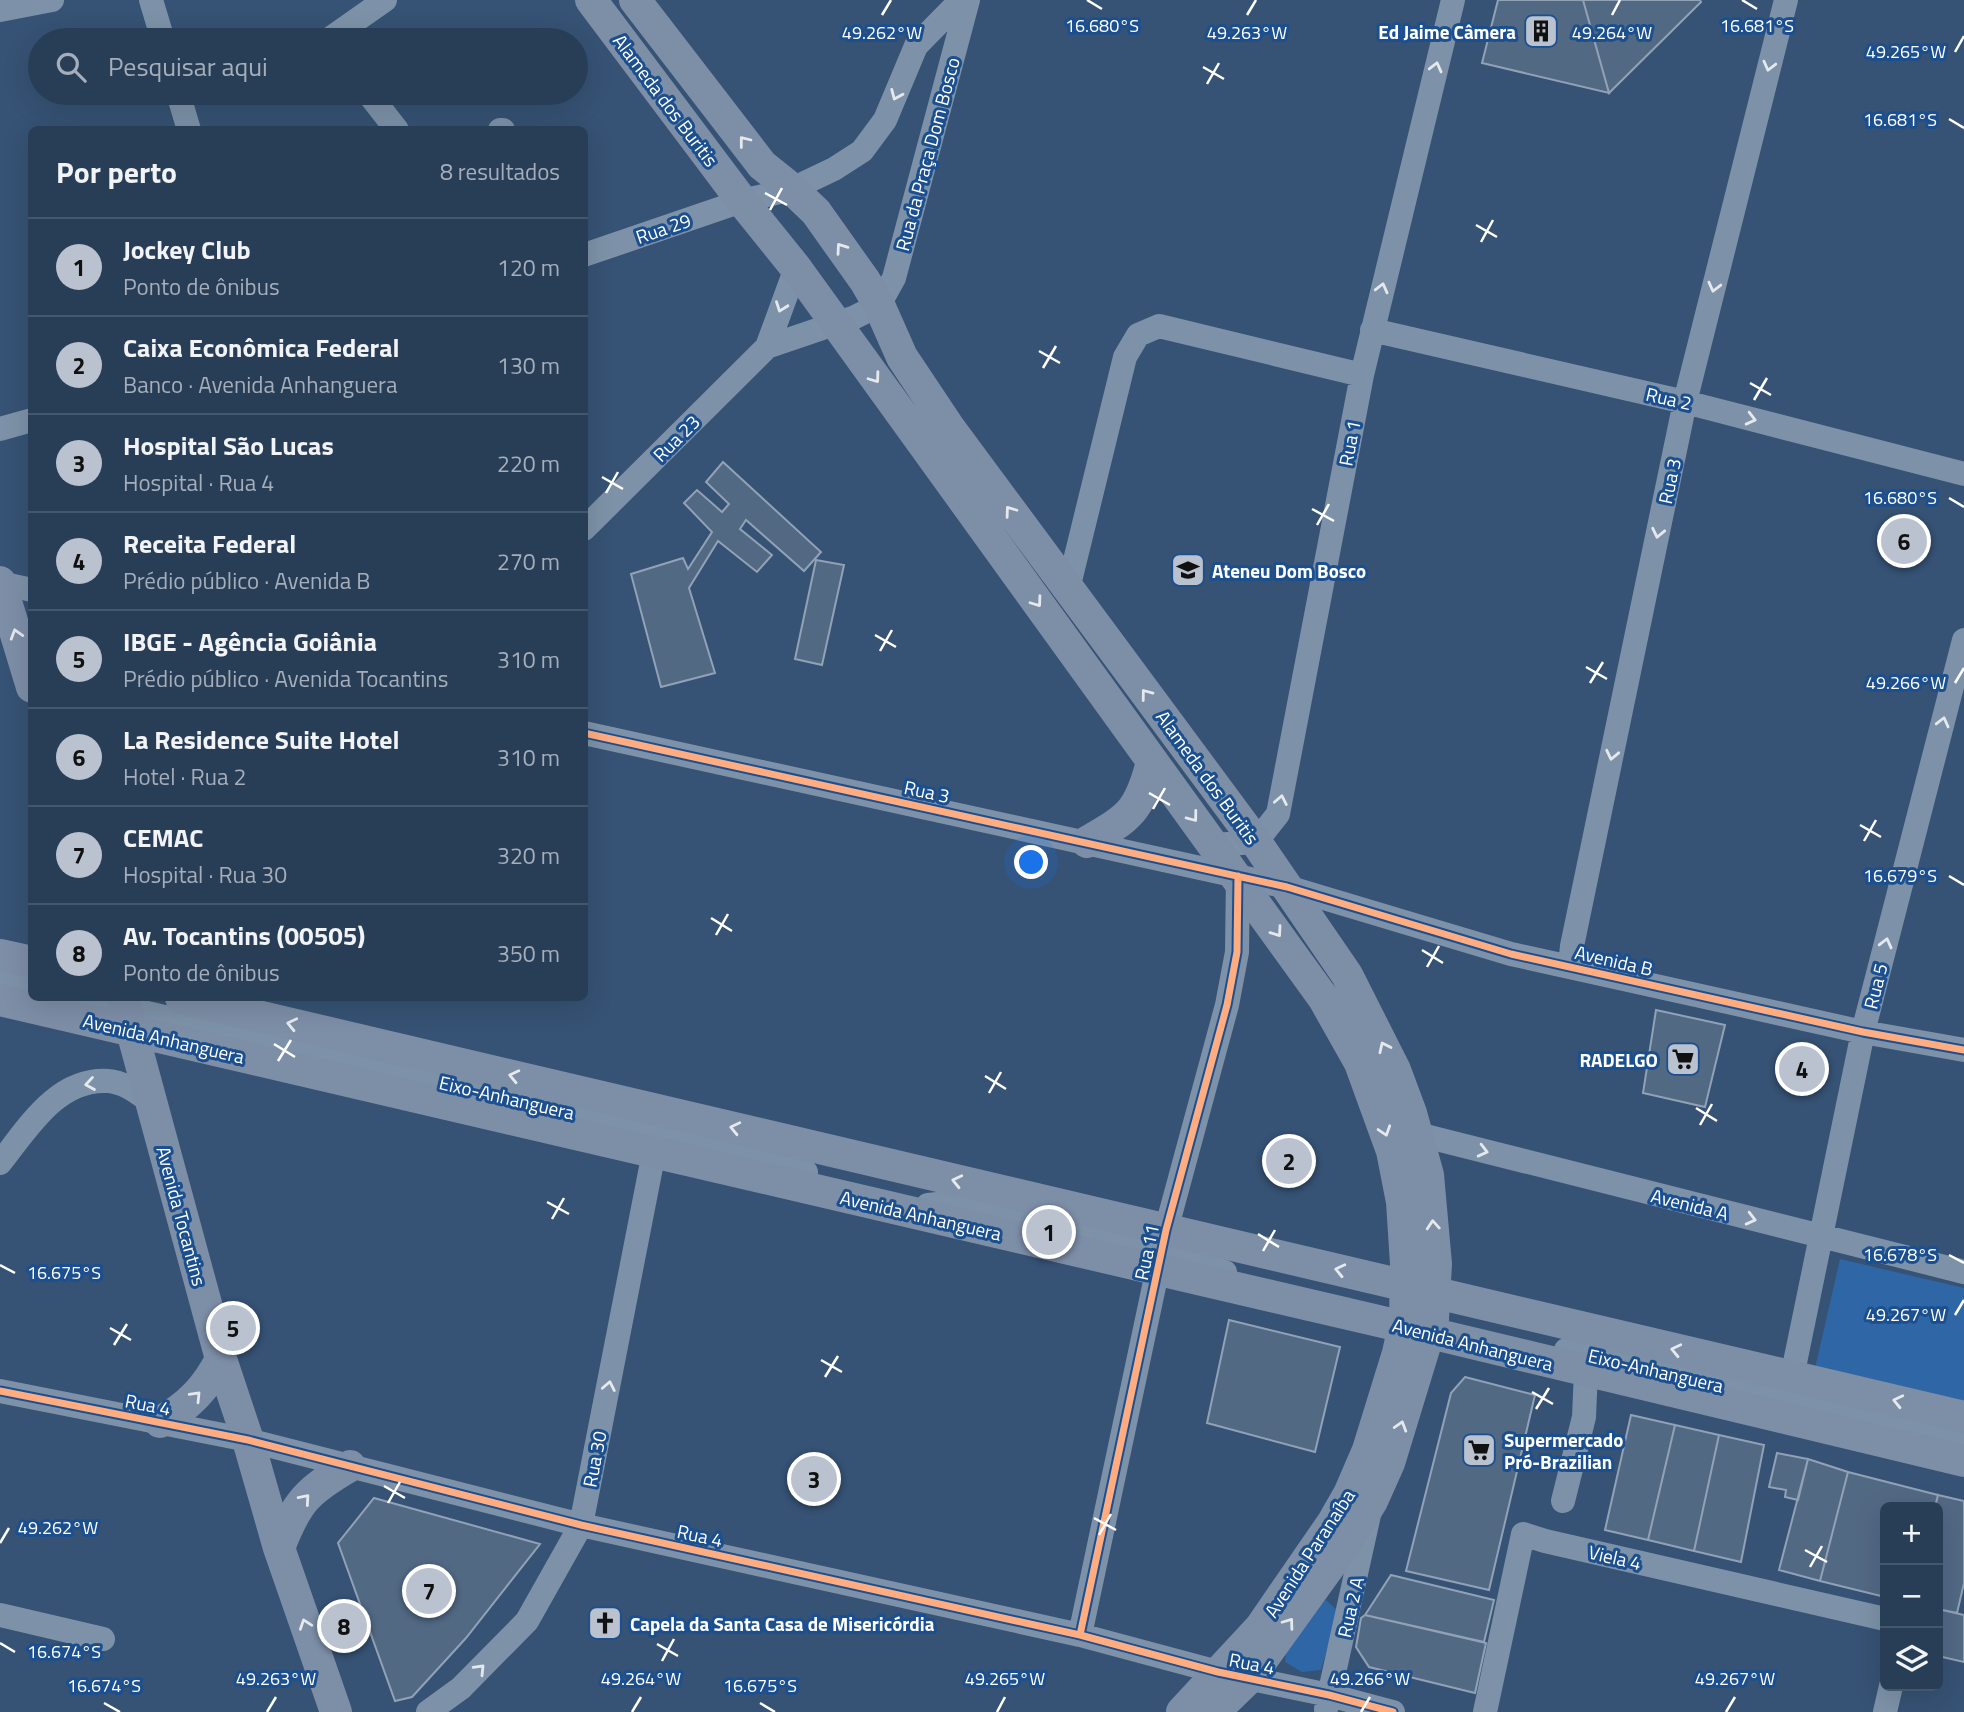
<!DOCTYPE html>
<html lang="pt">
<meta charset="utf-8">
<style>
:root{--surface:#283e57;--page:#30455d;--text:#f1f3f6;--muted:#a5aeba;--line:#44576d;--accent:#b9c2ce}
body{margin:0;font-family:"Titillium Web",sans-serif;background:var(--page);color:var(--text)}
.controls{position:absolute;right:21px;bottom:21px;display:grid;overflow:hidden;border-radius:10px;box-shadow:0 7px 28px #0002}
.controls button{width:63px;height:63px;display:grid;place-items:center;padding:0;border:0;border-bottom:2px solid var(--line);background:var(--surface);color:var(--text);font:35px sans-serif}
.you{position:absolute;left:1032px;top:863px;width:24px;height:24px;margin:-18px;border:5px solid #fff;border-radius:50%;background:#1a73e8;box-shadow:0 0 0 10px #1a73e833}
.badge{display:grid;place-items:center;width:46px;height:46px;border-radius:50%;background:var(--accent);color:#111;font-size:23px;font-weight:700}
.pin{position:absolute;translate:-50% -50%;border:4px solid #fff;box-shadow:0 2px 7px #0006}
.list{margin:0;padding:0;list-style:none}
h2{display:flex;justify-content:space-between;align-items:center;height:91px;margin:0;padding:0 28px;font-size:30px}
h2 small{font-size:23px;font-weight:400;color:var(--muted)}
.list li{display:grid;grid-template-columns:46px 1fr auto;gap:21px;align-items:center;box-sizing:border-box;height:98px;padding:0 28px;border-top:2px solid var(--line)}
.list b{display:block;font-size:26px;white-space:nowrap}
.list p{margin:0;font-size:23px;white-space:nowrap;color:var(--muted)}
.list em{font-size:23px;font-style:normal;color:var(--muted)}
.icon{flex:none;width:38px;height:38px;fill:none;stroke:currentColor;stroke-width:2;stroke-linecap:round;stroke-linejoin:round}
.map{position:relative;flex:none;width:1964px;height:1712px;overflow:hidden}
.search{position:absolute;background:var(--surface);box-shadow:0 7px 28px #0002;left:28px;top:28px;width:560px;height:77px;display:flex;align-items:center;gap:18px;box-sizing:border-box;padding:0 24px;border-radius:38px;color:var(--muted);font-size:26px}
.panel{position:absolute;background:var(--surface);box-shadow:0 7px 28px #0002;left:28px;top:126px;width:560px;height:875px;border-radius:10px}
.map>svg:first-child{display:block}
.green{fill:#2f66a5}
.building{fill:#526984;stroke:#92a2b6;stroke-width:2}
.lines{fill:none;stroke-linecap:round;stroke-linejoin:round}
.minor{stroke:#7d92a8;stroke-width:24}
.major{stroke:#7d8ea7;stroke-width:32}
.cycleway-casing{stroke:#1b4f8f;stroke-width:11}
.cycleway{stroke:#ffac80;stroke-width:7}
.oneway{stroke:#e5e9ee}
.oneway2{stroke:#e5e8ed}
.ticks{fill:none;stroke:#fff;stroke-width:2.5}
.labels{text-anchor:middle;dominant-baseline:central;stroke-width:6;stroke-linejoin:round;paint-order:stroke}
.poi-label{font-size:19px;font-weight:bold;fill:#fff;stroke:#1b4f8f;text-anchor:start}
.street-label{font-size:19px;fill:#fff;stroke:#1b4f8f}
.ticks-label{font-size:18px;text-anchor:middle;fill:#fff;stroke:#1b4f8f;stroke-width:6;stroke-linejoin:round;paint-order:stroke}
</style>
<div class="map">
<svg width="1964" height="1712" viewBox="0 0 1964 1712">
<rect width="100%" height="100%" fill="#365274"/>
<!-- green -->
<path class="green" d="M1840 1259 1964 1288V1412L1813 1377Z
M1326 1600 1338 1611 1321 1670 1302 1672 1285 1662 1286 1651 1319 1603Z"/>
<!-- building -->
<path class="building" d="M1498 0H1583L1609 93 1482 63Z
M1583 0H1700L1701 2 1609 93Z
M723 462 821 552 804 571 746 520 740 529 772 555 757 572 718 541 689 588 715 673 661 687 631 574 683 558 688 569 712 532 684 503 697 490 722 512 729 504 706 482Z
M816 560 844 565 822 665 795 659Z
M1656 1010 1725 1025 1705 1107 1643 1093Z
M1229 1320 1340 1347 1315 1452 1207 1423Z
M1465 1377 1535 1395 1489 1590 1406 1571 1451 1393Z
M1631 1415 1675 1425 1648 1540 1605 1530Z
M1675 1425 1719 1435 1694 1551 1648 1540Z
M1719 1435 1764 1445 1741 1562 1694 1551Z
M1777 1453 1808 1459 1798 1500 1785 1497 1786 1490 1769 1487Z
M1808 1459 1848 1472 1820 1581 1779 1570Z
M1848 1472 1938 1495 1935 1507H1885V1597L1820 1581Z
M1938 1495 1964 1501V1583L1957 1613 1938 1609V1507H1935Z
M374 1498 540 1544 466 1638 412 1697 395 1701 338 1543Z
M1391 1575 1494 1600 1484 1642 1365 1615Z
M1938 1609 1964 1615V1662L1938 1656Z
M1365 1615 1486 1643 1475 1693 1369 1667 1356 1647 1361 1618Z"/>
<g class="lines">
<!-- minor -->
<path class="minor" d="M151 0 163 40
M0 10 52 0
M328 40 385 0
M178 93 189 130
M368 93 397 130
M500 130H503
M584 255 742 201 792 189 834 169 862 151 885 120 916 46 961 0
M1372 330 1685 402 1964 474
M767 347 855 317 879 305 894 278 968 0
M0 429 32 420
M584 529 767 347 796 268
M0 583 32 590
M1068 589 1125 357 1138 335 1159 326 1362 375
M584 733 1287 887 1511 954 1863 1032 1964 1050
M1214 845 1256 842 1278 814 1362 375 1453 0
M1570 967 1572 946 1685 402 1786 0
M0 978 32 985
M83 998 623 1124 806 1172
M1417 1134 1964 1272
M0 1163C28 1128 57 1078 108 1081 125 1082 139 1094 152 1103
M956 1202 1162 1250 1225 1272 1160 1265 961 1218 928 1205Z
M1566 1350 1964 1441
M1792 1377 1863 1032 1964 640
M0 1391 248 1440 581 1525 1080 1635 1218 1672 1329 1695 1393 1712
M1563 1501 1584 1417 1586 1371
M0 1615 103 1639
M1080 1635 1166 1230 1227 1005 1237 952 1238 876
M1326 1709 1369 1515
M428 1712 461 1688 527 1621 581 1525 654 1152
M1485 1712 1523 1534 1545 1541 1885 1619
M1885 1712 1891 1686"/>
<!-- major -->
<path class="major" d="M591 0 742 201 796 268 1324 999 1360 1063 1392 1151 1402 1202 1406 1264 1405 1321 1398 1353 1368 1450 1349 1494 1333 1522 1260 1628 1182 1712
M635 0 762 165 792 189 816 212 865 281 879 305 902 357 948 426 1256 842 1347 975 1395 1070 1411 1113 1428 1175 1436 1264 1433 1319 1389 1463 1372 1501 1347 1542 1249 1678 1214 1712
M0 582 32 687
M1087 842C1130 817 1139 812 1152 762
M0 955 32 962
M123 998 221 1359 248 1440 279 1548 336 1712
M181 998 1964 1417
M0 1000 1430 1333 1964 1461
M160 1422C189 1406 206 1388 221 1359
M279 1548C297 1501 307 1491 350 1466"/>
<!-- cycleway casing -->
<g class="cycleway-casing">
<path id="cycleway" d="M584 733 1287 887 1511 954 1863 1032 1964 1050
M0 1391 248 1440 581 1525 1080 1635 1218 1672 1329 1695 1393 1712
M1080 1635 1166 1230 1227 1005 1237 952 1238 876"/>
</g>
<!-- cycleway -->
<use href="#cycleway" class="cycleway"/>
</g>
<!-- one-way arrows -->
<defs><path id="oneway-chevron" d="M-2-3.5L2.5 0L-2 3.5" fill="none" stroke-width="1.6" stroke-linecap="round" stroke-linejoin="round" transform="scale(1.75)"/></defs>
<g class="oneway">
<use href="#oneway-chevron" transform="translate(1769 66) rotate(104)"/>
<use href="#oneway-chevron" transform="translate(1436 67) rotate(-76)"/>
<use href="#oneway-chevron" transform="translate(896 95) rotate(113)"/>
<use href="#oneway-chevron" transform="translate(1714 287) rotate(104)"/>
<use href="#oneway-chevron" transform="translate(1382 288) rotate(-76)"/>
<use href="#oneway-chevron" transform="translate(781 307) rotate(110)"/>
<use href="#oneway-chevron" transform="translate(1751 419) rotate(14)"/>
<use href="#oneway-chevron" transform="translate(1658 533) rotate(102)"/>
<use href="#oneway-chevron" transform="translate(1943 722) rotate(-76)"/>
<use href="#oneway-chevron" transform="translate(1612 755) rotate(102)"/>
<use href="#oneway-chevron" transform="translate(1281 800) rotate(-79)"/>
<use href="#oneway-chevron" transform="translate(1886 943) rotate(-76)"/>
<use href="#oneway-chevron" transform="translate(90 1084) rotate(171)"/>
<use href="#oneway-chevron" transform="translate(1483 1151) rotate(14)"/>
<use href="#oneway-chevron" transform="translate(1751 1219) rotate(14)"/>
<use href="#oneway-chevron" transform="translate(609 1386) rotate(-79)"/>
<use href="#oneway-chevron" transform="translate(480 1669) rotate(-46)"/>
</g>
<g class="oneway2">
<use href="#oneway-chevron" transform="translate(744 141) rotate(-128)"/>
<use href="#oneway-chevron" transform="translate(841 248) rotate(-125)"/>
<use href="#oneway-chevron" transform="translate(875 378) rotate(54)"/>
<use href="#oneway-chevron" transform="translate(1010 511) rotate(-126)"/>
<use href="#oneway-chevron" transform="translate(1037 602) rotate(54)"/>
<use href="#oneway-chevron" transform="translate(16 634) rotate(-107)"/>
<use href="#oneway-chevron" transform="translate(1146 694) rotate(-127)"/>
<use href="#oneway-chevron" transform="translate(1193 817) rotate(53)"/>
<use href="#oneway-chevron" transform="translate(1277 932) rotate(55)"/>
<use href="#oneway-chevron" transform="translate(292 1024) rotate(-167)"/>
<use href="#oneway-chevron" transform="translate(1384 1047) rotate(-115)"/>
<use href="#oneway-chevron" transform="translate(514 1076) rotate(-167)"/>
<use href="#oneway-chevron" transform="translate(735 1128) rotate(-167)"/>
<use href="#oneway-chevron" transform="translate(1385 1131) rotate(72)"/>
<use href="#oneway-chevron" transform="translate(957 1181) rotate(-167)"/>
<use href="#oneway-chevron" transform="translate(1433 1225) rotate(-94)"/>
<use href="#oneway-chevron" transform="translate(1340 1270) rotate(-167)"/>
<use href="#oneway-chevron" transform="translate(1676 1350) rotate(-167)"/>
<use href="#oneway-chevron" transform="translate(196 1396) rotate(-46)"/>
<use href="#oneway-chevron" transform="translate(1898 1401) rotate(-167)"/>
<use href="#oneway-chevron" transform="translate(1401 1426) rotate(-73)"/>
<use href="#oneway-chevron" transform="translate(305 1499) rotate(-49)"/>
<use href="#oneway-chevron" transform="translate(1289 1623) rotate(-54)"/>
<use href="#oneway-chevron" transform="translate(305 1624) rotate(-109)"/>
</g>
<!-- ticks -->
<path class="ticks" d="M1087 0 1102 9M1742 0 1757 9M882 15 891 0M1247 15 1256 0M1612 15 1620 0M1955 52 1964 36M1203 67 1224 79M1207 84 1219 63M1949 119 1964 128M765 193 787 205M770 210 782 188M1476 225 1497 237M1481 242 1493 220M1039 351 1060 363M1043 368 1056 346M1750 383 1771 395M1754 400 1767 378M602 477 623 489M606 493 618 472M1949 498 1964 507M1312 509 1334 521M1317 525 1329 504M875 635 896 647M880 651 892 630M1586 667 1607 679M1590 683 1603 662M1955 683 1964 668M1149 793 1170 805M1153 809 1165 788M1860 825 1881 837M1864 841 1876 820M1949 876 1964 885M711 918 732 931M716 935 728 914M1422 950 1443 963M1427 967 1439 946M274 1044 295 1057M278 1061 291 1040M985 1076 1006 1089M989 1093 1001 1072M1696 1108 1717 1121M1700 1125 1712 1104M547 1202 569 1214M552 1219 564 1198M1258 1234 1279 1247M1263 1251 1275 1230M1949 1255 1964 1263M0 1265 15 1273M1955 1315 1964 1300M110 1328 131 1340M114 1345 127 1324M821 1360 842 1372M825 1377 838 1356M1532 1392 1553 1404M1536 1409 1549 1388M384 1486 405 1498M388 1503 400 1482M1094 1518 1116 1530M1099 1535 1111 1514M0 1543 9 1528M1805 1550 1827 1562M1810 1567 1822 1546M0 1643 15 1652M657 1644 678 1656M662 1661 674 1639M104 1703 120 1712M760 1703 775 1712M267 1712 276 1697M632 1712 641 1697M997 1712 1005 1697M1361 1712 1370 1697M1726 1712 1735 1697"/>
<!-- icons -->
<defs>
<g id="building-square" transform="scale(1.75)"><rect x="-9" y="-9" width="18" height="18" rx="4" fill="#b9c2ce" stroke="#1b4f8f"/><path d="M-4-6H4V6H1V3H-1V6H-4ZM-2.5-4.3h1.7v1.8h-1.7ZM.8-4.3h1.7v1.8H.8ZM-2.5-1h1.7V.8h-1.7ZM.8-1h1.7V.8H.8Z" fill="#111"/></g>
<g id="school-square" transform="scale(1.75)"><rect x="-9" y="-9" width="18" height="18" rx="4" fill="#b9c2ce" stroke="#1b4f8f"/><path d="M0-5L7-2L0 1L-7-2ZM-4 1L0 2.5L4 1V4Q0 6-4 4Z" fill="#111"/></g>
<g id="supermarket-square" transform="scale(1.75)"><rect x="-9" y="-9" width="18" height="18" rx="4" fill="#b9c2ce" stroke="#1b4f8f"/><path d="M-6-5.5h2.5l.6 2H6L4.5 2H-2.5L-4.4-4H-6ZM-1.5 3.2a1.3 1.3 0 1 0 .1 0ZM3 3.2a1.3 1.3 0 1 0 .1 0Z" fill="#111"/></g>
<g id="church-square" transform="scale(1.75)"><rect x="-9" y="-9" width="18" height="18" rx="4" fill="#b9c2ce" stroke="#1b4f8f"/><path d="M-1.2-6h2.4v3.5h3.3v2.4h-3.3V6h-2.4V-.1h-3.3v-2.4h3.3Z" fill="#111"/></g>
</defs>
<g fill-rule="evenodd">
<use href="#building-square" x="1541" y="31"/>
<use href="#school-square" x="1188" y="570"/>
<use href="#supermarket-square" x="1683" y="1059"/>
<use href="#supermarket-square" x="1479" y="1450"/>
<use href="#church-square" x="605" y="1623"/>
</g>
<g class="labels">
<!-- poi labels -->
<g class="poi-label">
<text x="1516" y="31" text-anchor="end">Ed Jaime Câmera</text>
<text x="1212" y="570">Ateneu Dom Bosco</text>
<text x="1658" y="1059" text-anchor="end">RADELGO</text>
<text x="1504" y="1439">Supermercado<tspan x="1504" dy="22">Pró-Brazilian</tspan></text>
<text x="630" y="1623">Capela da Santa Casa de Misericórdia</text>
</g>
<!-- street labels -->
<g class="street-label">
<text transform="translate(666 100) rotate(53)">Alameda dos Buritis</text>
<text transform="translate(927 154) rotate(-75)">Rua da Praça Dom Bosco</text>
<text transform="translate(663 228) rotate(-19)">Rua 29</text>
<text transform="translate(1669 398) rotate(13)">Rua 2</text>
<text transform="translate(676 438) rotate(-45)">Rua 23</text>
<text transform="translate(1349 443) rotate(-79)">Rua 1</text>
<text transform="translate(1669 481) rotate(-78)">Rua 3</text>
<text transform="translate(1208 777) rotate(54)">Alameda dos Buritis</text>
<text transform="translate(927 791) rotate(12)">Rua 3</text>
<text transform="translate(1614 960) rotate(13)">Avenida B</text>
<text transform="translate(1875 986) rotate(-76)">Rua 5</text>
<text transform="translate(164 1038) rotate(13)">Avenida Anhanguera</text>
<text transform="translate(507 1097) rotate(13)">Eixo-Anhanguera</text>
<text transform="translate(1690 1204) rotate(14)">Avenida A</text>
<text transform="translate(921 1215) rotate(13)">Avenida Anhanguera</text>
<text transform="translate(182 1216) rotate(75)">Avenida Tocantins</text>
<text transform="translate(1146 1252) rotate(-78)">Rua 11</text>
<text transform="translate(1473 1344) rotate(14)">Avenida Anhanguera</text>
<text transform="translate(1656 1370) rotate(13)">Eixo-Anhanguera</text>
<text transform="translate(148 1404) rotate(11)">Rua 4</text>
<text transform="translate(594 1459) rotate(-79)">Rua 30</text>
<text transform="translate(700 1535) rotate(12)">Rua 4</text>
<text transform="translate(1309 1553) rotate(-57)">Avenida Paranaíba</text>
<text transform="translate(1615 1557) rotate(13)">Viela 4</text>
<text transform="translate(1350 1607) rotate(-77)">Rua 2 A</text>
<text transform="translate(1252 1663) rotate(11)">Rua 4</text>
</g>
</g>
<g class="ticks-label">
<text x="1102" y="32">16.680°S</text>
<text x="1757" y="32">16.681°S</text>
<text x="882" y="39">49.262°W</text>
<text x="1247" y="39">49.263°W</text>
<text x="1612" y="39">49.264°W</text>
<text x="1906" y="58">49.265°W</text>
<text x="1900" y="126">16.681°S</text>
<text x="1900" y="504">16.680°S</text>
<text x="1906" y="689">49.266°W</text>
<text x="1900" y="882">16.679°S</text>
<text x="1900" y="1261">16.678°S</text>
<text x="64" y="1279">16.675°S</text>
<text x="1906" y="1321">49.267°W</text>
<text x="58" y="1534">49.262°W</text>
<text x="64" y="1658">16.674°S</text>
<text x="276" y="1685">49.263°W</text>
<text x="641" y="1685">49.264°W</text>
<text x="1005" y="1685">49.265°W</text>
<text x="1370" y="1685">49.266°W</text>
<text x="1735" y="1685">49.267°W</text>
<text x="104" y="1692">16.674°S</text>
<text x="760" y="1692">16.675°S</text>
</g>
</svg>
<div class="controls">
<button>+</button>
<button>−</button>
<button><svg class="icon" aria-label="layers" viewBox="0 0 24 24"><path d="M12 4l9 5-9 5-9-5zM3 14l9 5 9-5"/></svg></button>
</div>
<div class="you"></div>
<div class="pin badge" style="left:1049px;top:1232px">1</div>
<div class="pin badge" style="left:1289px;top:1161px">2</div>
<div class="pin badge" style="left:814px;top:1479px">3</div>
<div class="pin badge" style="left:1802px;top:1069px">4</div>
<div class="pin badge" style="left:233px;top:1328px">5</div>
<div class="pin badge" style="left:1904px;top:541px">6</div>
<div class="pin badge" style="left:429px;top:1591px">7</div>
<div class="pin badge" style="left:344px;top:1626px">8</div>
<div class="search"><svg class="icon" aria-label="search" viewBox="0 0 24 24"><circle cx="10" cy="10" r="6"/><path d="M15 15l6 6"/></svg>Pesquisar aqui</div>
<section class="panel">
<h2>Por perto<small>8 resultados</small></h2>
<ul class="list">
<li><span class="badge">1</span><div><b>Jockey Club</b><p>Ponto de ônibus</p></div><em>120 m</em></li>
<li><span class="badge">2</span><div><b>Caixa Econômica Federal</b><p>Banco · Avenida Anhanguera</p></div><em>130 m</em></li>
<li><span class="badge">3</span><div><b>Hospital São Lucas</b><p>Hospital · Rua 4</p></div><em>220 m</em></li>
<li><span class="badge">4</span><div><b>Receita Federal</b><p>Prédio público · Avenida B</p></div><em>270 m</em></li>
<li><span class="badge">5</span><div><b>IBGE - Agência Goiânia</b><p>Prédio público · Avenida Tocantins</p></div><em>310 m</em></li>
<li><span class="badge">6</span><div><b>La Residence Suite Hotel</b><p>Hotel · Rua 2</p></div><em>310 m</em></li>
<li><span class="badge">7</span><div><b>CEMAC</b><p>Hospital · Rua 30</p></div><em>320 m</em></li>
<li><span class="badge">8</span><div><b>Av. Tocantins (00505)</b><p>Ponto de ônibus</p></div><em>350 m</em></li>
</ul>
</section>
</div>
